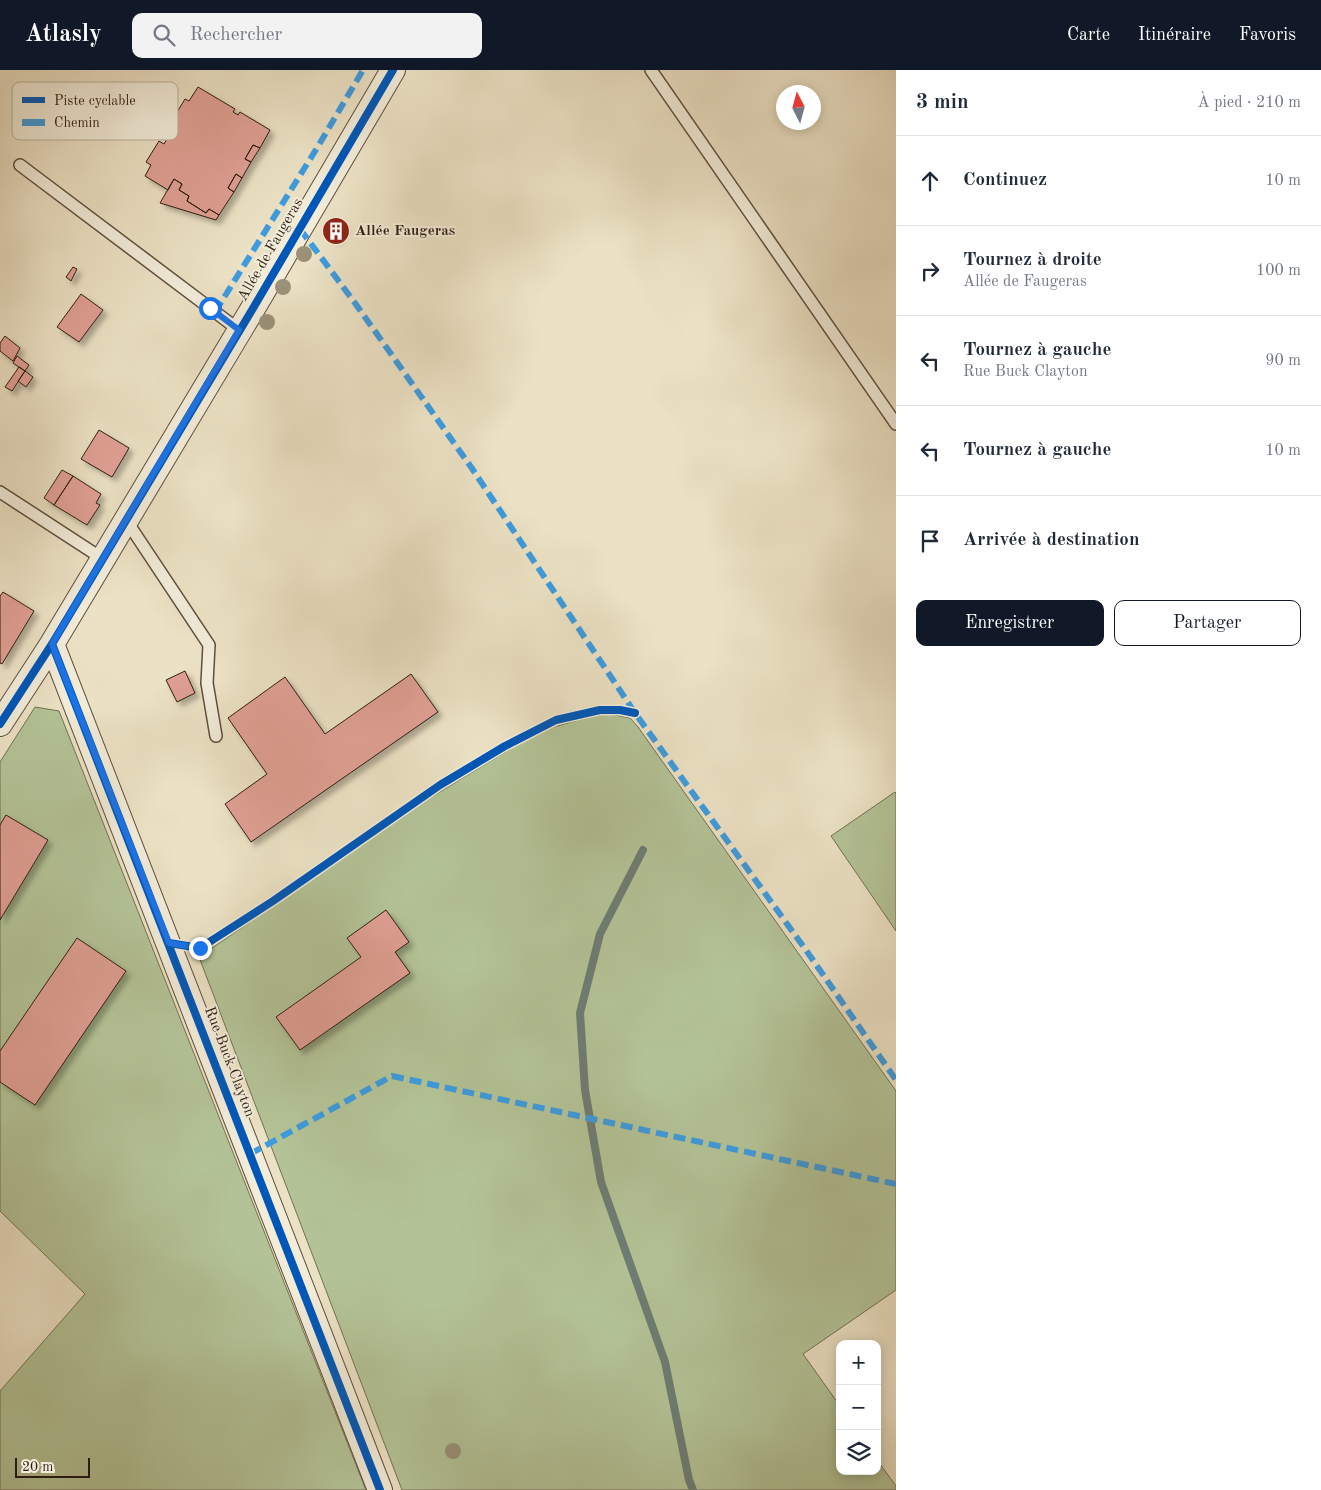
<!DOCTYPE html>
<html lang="fr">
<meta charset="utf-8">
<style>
:root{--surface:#fff;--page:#f2f2f3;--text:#1f2937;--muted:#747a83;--line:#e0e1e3;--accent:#111827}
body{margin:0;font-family:"Old Standard TT",serif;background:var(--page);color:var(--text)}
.controls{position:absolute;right:15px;bottom:15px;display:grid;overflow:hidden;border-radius:10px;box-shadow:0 2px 12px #0003}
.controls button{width:45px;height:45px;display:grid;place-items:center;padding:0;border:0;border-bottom:1px solid var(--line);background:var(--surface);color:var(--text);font:25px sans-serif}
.compass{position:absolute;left:776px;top:15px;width:45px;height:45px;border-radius:50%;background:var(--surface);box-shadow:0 2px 12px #0003;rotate:354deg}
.scale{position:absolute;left:15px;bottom:12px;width:75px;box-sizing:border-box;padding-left:5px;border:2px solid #301d12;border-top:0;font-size:14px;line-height:18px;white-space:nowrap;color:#301d12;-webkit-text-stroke:4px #f2ecd9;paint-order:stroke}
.stop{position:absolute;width:15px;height:15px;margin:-11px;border:4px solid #1a73e8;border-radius:50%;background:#fff}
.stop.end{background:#1a73e8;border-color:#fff;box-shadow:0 1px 5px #0008}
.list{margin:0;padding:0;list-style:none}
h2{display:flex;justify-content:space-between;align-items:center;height:65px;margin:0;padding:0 20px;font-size:21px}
h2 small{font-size:16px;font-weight:400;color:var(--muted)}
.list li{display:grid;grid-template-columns:32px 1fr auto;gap:15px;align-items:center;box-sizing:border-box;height:90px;padding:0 20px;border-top:1px solid var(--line)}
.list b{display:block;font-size:19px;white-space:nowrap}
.list p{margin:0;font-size:16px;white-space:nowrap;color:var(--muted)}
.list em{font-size:16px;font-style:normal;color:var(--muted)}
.actions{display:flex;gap:10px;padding:15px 20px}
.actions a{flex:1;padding:11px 0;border:1px solid var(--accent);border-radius:10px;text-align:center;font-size:18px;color:var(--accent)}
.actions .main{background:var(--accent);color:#fff}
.icon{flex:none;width:28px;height:28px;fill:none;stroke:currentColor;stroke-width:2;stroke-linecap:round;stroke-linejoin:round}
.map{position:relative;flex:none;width:896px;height:1420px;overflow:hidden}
header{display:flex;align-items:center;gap:30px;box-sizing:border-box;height:70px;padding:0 25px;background:var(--accent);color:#fff}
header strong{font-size:24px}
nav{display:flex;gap:28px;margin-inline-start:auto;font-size:18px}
.search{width:350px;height:45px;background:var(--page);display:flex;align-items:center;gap:12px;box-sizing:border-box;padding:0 18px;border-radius:10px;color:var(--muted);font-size:19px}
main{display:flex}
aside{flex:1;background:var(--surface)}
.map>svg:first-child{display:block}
.green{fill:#b3c397;stroke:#727054}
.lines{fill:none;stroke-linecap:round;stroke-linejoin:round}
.stream{stroke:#6e7d74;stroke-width:8}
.building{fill:#df9f93;stroke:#301d12;filter:url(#shadow)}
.service-casing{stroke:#5f4e3e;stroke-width:14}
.minor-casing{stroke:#5f4e3e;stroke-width:26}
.path{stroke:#301d12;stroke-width:3;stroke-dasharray:1 2.5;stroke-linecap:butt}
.service{stroke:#f2ecd9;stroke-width:11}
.minor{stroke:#f2ecd9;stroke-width:24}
.quiet{stroke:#3e9bde;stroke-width:6;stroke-dasharray:12 6;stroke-linecap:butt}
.cycleway-casing{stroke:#f2ecd9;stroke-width:11}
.cycleway{stroke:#0057b8;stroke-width:8}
.tree{fill:#9a9178}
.route{stroke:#1a73e8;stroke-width:6}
.labels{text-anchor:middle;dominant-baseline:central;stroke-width:4;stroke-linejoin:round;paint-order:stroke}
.poi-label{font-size:15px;font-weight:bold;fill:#301d12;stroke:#f2ecd9;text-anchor:start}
.street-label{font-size:15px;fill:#301d12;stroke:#f2ecd9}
.key{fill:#f2ecd9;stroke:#b8ae9d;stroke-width:1}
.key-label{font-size:14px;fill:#301d12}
</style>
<header>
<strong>Atlasly</strong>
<div class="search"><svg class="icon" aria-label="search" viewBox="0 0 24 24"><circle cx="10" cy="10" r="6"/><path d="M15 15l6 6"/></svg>Rechercher</div>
<nav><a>Carte</a><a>Itinéraire</a><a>Favoris</a></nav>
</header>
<main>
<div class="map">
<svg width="896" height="1420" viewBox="0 0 896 1420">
<defs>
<filter id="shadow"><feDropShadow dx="4.5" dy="4.5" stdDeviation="2.5" flood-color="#0004"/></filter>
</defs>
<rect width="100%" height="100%" fill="#ebe1c4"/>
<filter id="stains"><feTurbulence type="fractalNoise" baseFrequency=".004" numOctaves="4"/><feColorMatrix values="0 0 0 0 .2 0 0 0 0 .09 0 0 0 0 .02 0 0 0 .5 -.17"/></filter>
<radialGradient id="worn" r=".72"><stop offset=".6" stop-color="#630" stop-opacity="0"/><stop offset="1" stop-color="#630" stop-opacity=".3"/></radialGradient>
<!-- green -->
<path class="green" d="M35 637 59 641 366 1420H0V1321L85 1224 0 1141V692Z
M610 644 630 648 638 657 896 1021V1220L803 1284 840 1336V1401H877V1390L896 1416V1420H402L199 887 430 728 515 676 554 657 595 645Z
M895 722 896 723V861L831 766Z"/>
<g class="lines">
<!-- stream -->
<path class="stream" d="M643 780 600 864 580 943 585 1020 601 1112 665 1292 689 1410 693 1420"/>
</g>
<!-- building -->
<path class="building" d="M198 17 235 39 233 42 238 45 240 42 270 60 260 78 253 75 245 89 251 92 242 108 236 104 228 118 234 122 219 145 209 139 206 143 187 131 189 126 179 120 182 114 174 109 168 120 145 106 151 95 146 92 159 71 164 74 175 55 171 52 185 29 189 31Z
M253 75 260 78 251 92 245 89Z
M236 104 242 108 234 122 228 118Z
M174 109 182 114 179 120 189 126 187 131 206 143 209 139 219 145 216 150 160 133Z
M336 152 344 156 336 170 328 165Z
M73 197 77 199 71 211 66 207Z
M81 224 103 240 79 272 57 257Z
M5 266 20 278 13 291 0 281V273Z
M17 286 29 295 25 301 13 293Z
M19 297 25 301 12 321 5 317Z
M25 301 33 307 26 317 18 311Z
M99 360 129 378 112 407 81 389Z
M62 400 73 406 54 435 44 428Z
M73 406 101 424 96 433 100 435 87 455 54 435Z
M3 522 34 541 2 594 0 593V526Z
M185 601 195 623 177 632 166 610Z
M411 604 438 642 251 772 225 734 267 704 228 648 285 607 325 664Z
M6 745 48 770 0 850V755Z
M386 840 409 872 395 882 410 903 300 980 276 947 361 887 347 868Z
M77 868 126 901 35 1035 0 1012V981Z"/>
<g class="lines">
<!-- service casing -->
<g class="service-casing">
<path id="service" d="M651 0 896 354
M20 95 239 260
M0 422 103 489
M126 450 209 575 207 613 216 666"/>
</g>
<!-- minor casing -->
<g class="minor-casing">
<path id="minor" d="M52 574 380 1420
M0 654 52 574 252 240 393 0"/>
</g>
<!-- path -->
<path class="path" d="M197 878H200L273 831 440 715 505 676 556 650 600 640H620L635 643"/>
<!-- service -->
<use href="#service" class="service"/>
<!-- minor -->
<use href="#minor" class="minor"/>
<!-- quiet -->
<path class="quiet" d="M300 159 355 233 471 397 635 643 808 883 896 1010
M215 242 317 78 363 0
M250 1084 392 1006 896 1114"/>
<!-- cycleway casing -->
<g class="cycleway-casing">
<path id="cycleway" d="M52 574 380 1420
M0 654 52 574 252 240 393 0
M169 873 200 878 273 831 440 715 505 676 556 650 600 640H620L635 643"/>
</g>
<!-- cycleway -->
<use href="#cycleway" class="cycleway"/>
</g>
<!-- trees -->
<g class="tree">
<circle cx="304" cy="184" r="8"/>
<circle cx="283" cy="217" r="8"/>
<circle cx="267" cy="252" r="8"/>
<circle cx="453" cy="1381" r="8"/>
</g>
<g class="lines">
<!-- route -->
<path class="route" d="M200 878 169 873 52 574 239 260 210 238"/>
</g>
<!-- icons -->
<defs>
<g id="building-disc" transform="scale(1.4375)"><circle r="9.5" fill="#8f2418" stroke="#f2ecd9"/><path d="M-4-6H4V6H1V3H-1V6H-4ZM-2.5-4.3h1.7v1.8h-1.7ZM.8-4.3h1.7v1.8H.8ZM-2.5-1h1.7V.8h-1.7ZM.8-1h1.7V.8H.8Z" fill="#fff"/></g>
</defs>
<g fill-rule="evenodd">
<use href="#building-disc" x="336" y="161"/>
</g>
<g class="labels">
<!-- poi labels -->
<g class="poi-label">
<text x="355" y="161">Allée Faugeras</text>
</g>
<!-- street labels -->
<g class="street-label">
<text transform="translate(271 180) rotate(-60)">Allée de Faugeras</text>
<text transform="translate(229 992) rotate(69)">Rue Buck Clayton</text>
</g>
</g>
<!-- legend -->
<rect x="12" y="12" width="166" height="58" rx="8" class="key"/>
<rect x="22" y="27" width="23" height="6" fill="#0057b8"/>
<rect x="22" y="49" width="23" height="7" fill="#3e9bde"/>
<g class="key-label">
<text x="54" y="35">Piste cyclable</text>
<text x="54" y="57">Chemin</text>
</g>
<rect width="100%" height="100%" filter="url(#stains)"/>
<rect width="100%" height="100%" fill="url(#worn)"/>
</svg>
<div class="controls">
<button>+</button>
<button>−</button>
<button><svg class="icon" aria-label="layers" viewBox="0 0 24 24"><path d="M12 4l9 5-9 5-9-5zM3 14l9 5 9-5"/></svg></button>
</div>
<svg class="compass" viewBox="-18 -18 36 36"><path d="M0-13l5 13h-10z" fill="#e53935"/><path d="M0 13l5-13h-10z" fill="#747a83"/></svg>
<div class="scale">20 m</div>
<div class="stop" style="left:210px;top:238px"></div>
<div class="stop end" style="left:200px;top:878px"></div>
</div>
<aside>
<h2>3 min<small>À pied · 210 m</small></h2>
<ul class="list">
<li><svg class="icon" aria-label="ahead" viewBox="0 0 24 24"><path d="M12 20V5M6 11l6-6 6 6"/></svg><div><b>Continuez</b></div><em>10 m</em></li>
<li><svg class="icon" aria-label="right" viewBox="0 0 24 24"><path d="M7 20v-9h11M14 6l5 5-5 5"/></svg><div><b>Tournez à droite</b><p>Allée de Faugeras</p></div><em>100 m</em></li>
<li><svg class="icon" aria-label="left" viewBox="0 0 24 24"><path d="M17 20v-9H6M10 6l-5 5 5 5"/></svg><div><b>Tournez à gauche</b><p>Rue Buck Clayton</p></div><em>90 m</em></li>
<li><svg class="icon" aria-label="left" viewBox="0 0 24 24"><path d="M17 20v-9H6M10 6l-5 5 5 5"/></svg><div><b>Tournez à gauche</b></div><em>10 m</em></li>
<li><svg class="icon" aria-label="arrive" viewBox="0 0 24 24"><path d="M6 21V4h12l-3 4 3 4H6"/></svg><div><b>Arrivée à destination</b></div></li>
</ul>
<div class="actions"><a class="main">Enregistrer</a><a>Partager</a></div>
</aside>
</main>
